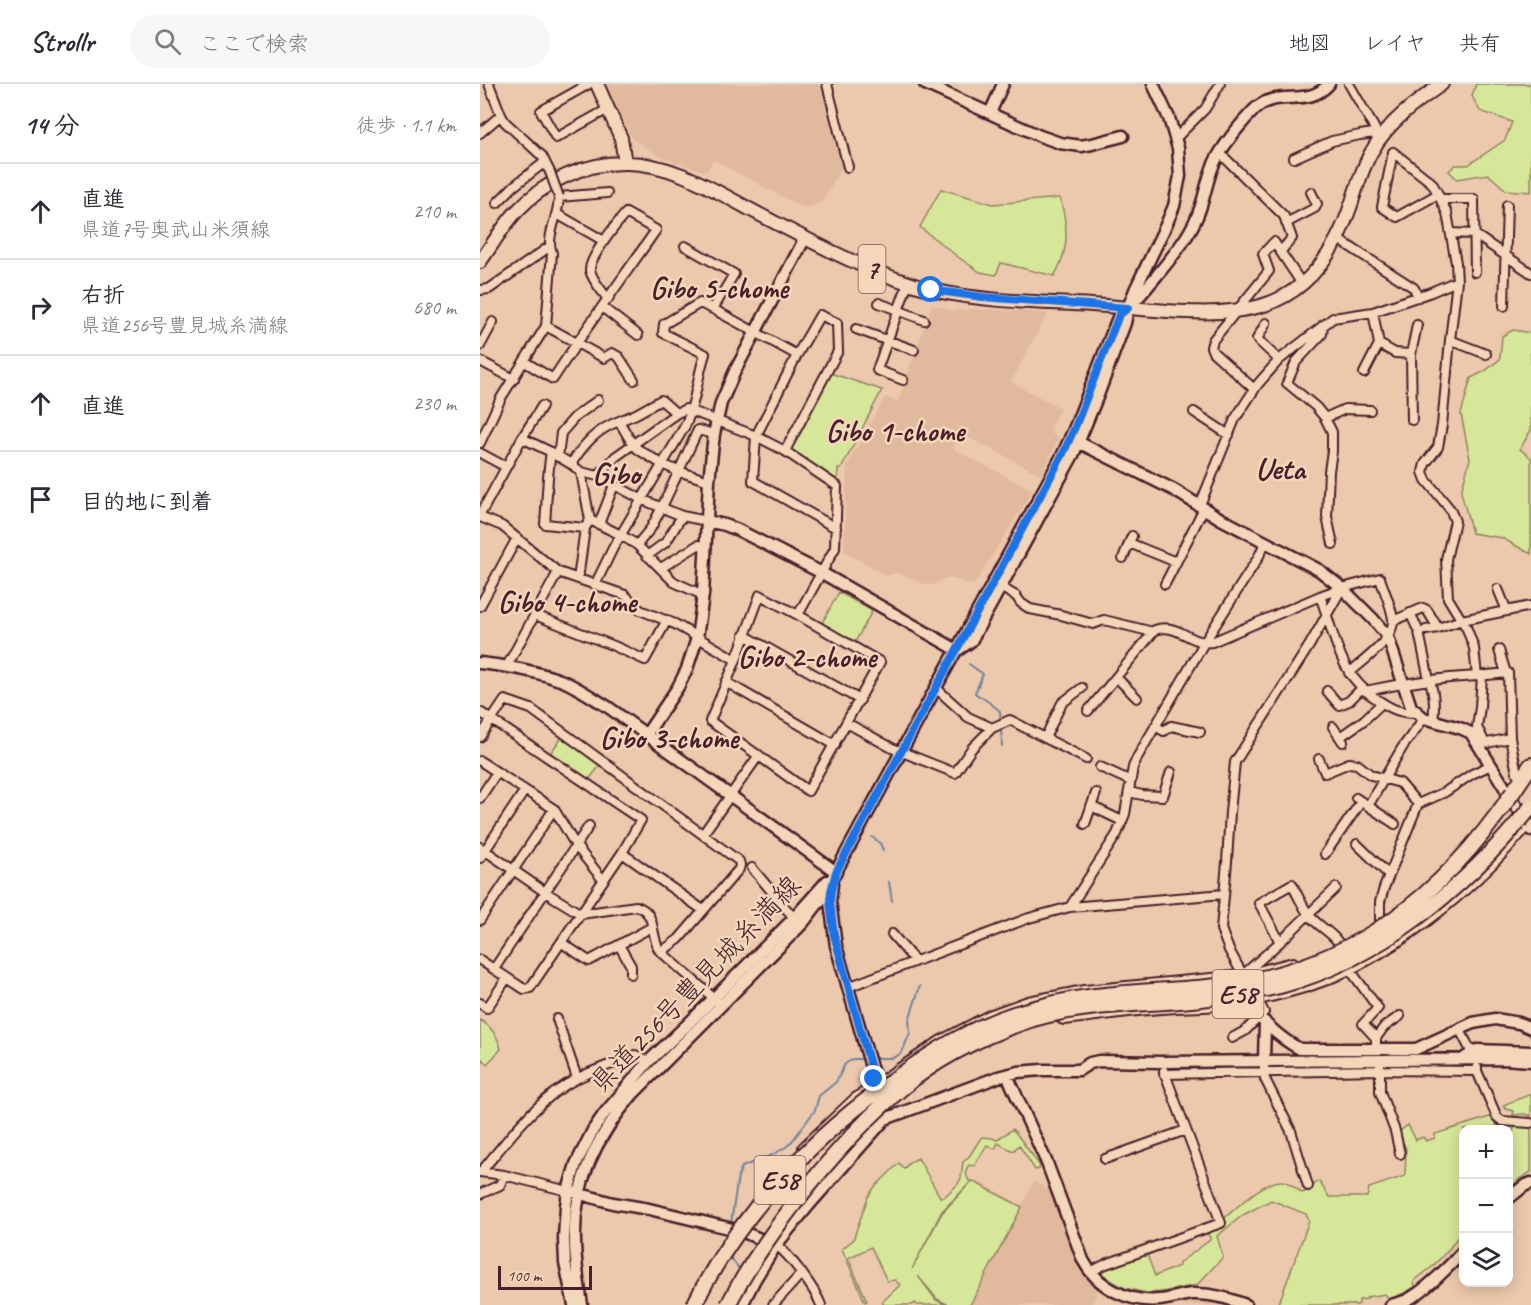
<!DOCTYPE html>
<html lang="ja">
<meta charset="utf-8">
<style>
:root{--surface:#fff;--page:#f7f7f7;--text:#2b2b33;--muted:#7c7c81;--line:#e1e1e2}
body{margin:0;font-family:Caveat,"Klee One",sans-serif;background:var(--page);color:var(--text)}
.controls{position:absolute;right:18px;bottom:18px;display:grid;overflow:hidden;border-radius:12px;box-shadow:0 3px 15px #0003}
.controls button{width:54px;height:54px;display:grid;place-items:center;padding:0;border:0;border-bottom:2px solid var(--line);background:var(--surface);color:var(--text);font:30px sans-serif}
.scale{position:absolute;left:18px;bottom:15px;width:94px;box-sizing:border-box;padding-left:6px;border:3px solid #4a1f2b;border-top:0;font-size:16px;line-height:21px;white-space:nowrap;color:#4a1f2b;-webkit-text-stroke:4px #f4d7ba;paint-order:stroke}
.stop{position:absolute;width:18px;height:18px;margin:-14px;border:4px solid #1a73e8;border-radius:50%;background:#fff}
.stop.end{background:#1a73e8;border-color:#fff;box-shadow:0 2px 6px #0008}
.list{margin:0;padding:0;list-style:none}
h2{display:flex;justify-content:space-between;align-items:center;height:78px;margin:0;padding:0 24px;font-size:26px}
h2 small{font-size:20px;font-weight:400;color:var(--muted)}
.list li{display:grid;grid-template-columns:39px 1fr auto;gap:18px;align-items:center;box-sizing:border-box;height:96px;padding:0 24px;border-top:2px solid var(--line)}
.list b{display:block;font-size:22px;white-space:nowrap}
.list p{margin:0;font-size:20px;white-space:nowrap;color:var(--muted)}
.list em{font-size:20px;font-style:normal;color:var(--muted)}
.icon{flex:none;width:33px;height:33px;fill:none;stroke:currentColor;stroke-width:2;stroke-linecap:round;stroke-linejoin:round}
.map{position:relative;flex:none;width:1051px;height:1221px;overflow:hidden}
header{display:flex;align-items:center;gap:36px;box-sizing:border-box;height:84px;padding:0 30px;background:var(--surface);border-bottom:2px solid var(--line)}
header strong{font-size:28px}
nav{display:flex;gap:33px;margin-inline-start:auto;font-size:21px}
.search{width:420px;height:54px;background:var(--page);display:flex;align-items:center;gap:15px;box-sizing:border-box;padding:0 21px;border-radius:33px;color:var(--muted);font-size:22px}
main{display:flex}
aside{flex:1;background:var(--surface)}
.map>svg:first-child{display:block}
.built{fill:#e1ba9e}
.green{fill:#d7e79a;stroke:#908362;stroke-width:1.5}
.lines{fill:none;stroke-linecap:round;stroke-linejoin:round}
.stream{stroke:#70839e;stroke-width:2}
.street-casing{stroke:#4a1f2b;stroke-width:12}
.secondary-casing{stroke:#4a1f2b;stroke-width:15}
.primary-casing{stroke:#4a1f2b;stroke-width:16}
.highway-casing{stroke:#4a1f2b;stroke-width:18}
.street{stroke:#f4d7ba;stroke-width:8}
.secondary{stroke:#f4d7ba;stroke-width:10}
.primary{stroke:#f4d7ba;stroke-width:12}
.highway{stroke:#f4d7ba;stroke-width:14}
.street-bridge-casing{stroke:#4a1f2b;stroke-width:12;stroke-linecap:butt}
.highway-bridge-casing{stroke:#4a1f2b;stroke-width:18;stroke-linecap:butt}
.street-bridge{stroke:#f4d7ba;stroke-width:8}
.highway-bridge{stroke:#f4d7ba;stroke-width:14}
.route{stroke:#1a73e8;stroke-width:8}
.labels{text-anchor:middle;dominant-baseline:central;stroke-width:5;stroke-linejoin:round;paint-order:stroke}
.shield{fill:#f4d7ba;stroke:#7d5656;stroke-width:1.5}
.shield-label{font-size:27px;font-weight:bold;fill:#4a1f2b}
.street-label{font-size:28px;fill:#4a1f2b;stroke:#f4d7ba}
.neighbourhood-label{font-size:30px;font-weight:bold;fill:#4a1f2b;stroke:#f4d7ba}
.quarter-label{font-size:32px;font-weight:bold;fill:#4a1f2b;stroke:#f4d7ba}
</style>
<header>
<strong>Strollr</strong>
<div class="search"><svg class="icon" aria-label="search" viewBox="0 0 24 24"><circle cx="10" cy="10" r="6"/><path d="M15 15l6 6"/></svg>ここで検索</div>
<nav><a>地図</a><a>レイヤ</a><a>共有</a></nav>
</header>
<main>
<aside>
<h2>14 分<small>徒歩 · 1.1 km</small></h2>
<ul class="list">
<li><svg class="icon" aria-label="ahead" viewBox="0 0 24 24"><path d="M12 20V5M6 11l6-6 6 6"/></svg><div><b>直進</b><p>県道7号奥武山米須線</p></div><em>210 m</em></li>
<li><svg class="icon" aria-label="right" viewBox="0 0 24 24"><path d="M7 20v-9h11M14 6l5 5-5 5"/></svg><div><b>右折</b><p>県道256号豊見城糸満線</p></div><em>680 m</em></li>
<li><svg class="icon" aria-label="ahead" viewBox="0 0 24 24"><path d="M12 20V5M6 11l6-6 6 6"/></svg><div><b>直進</b></div><em>230 m</em></li>
<li><svg class="icon" aria-label="arrive" viewBox="0 0 24 24"><path d="M6 21V4h12l-3 4 3 4H6"/></svg><div><b>目的地に到着</b></div></li>
</ul>
</aside>
<div class="map">
<svg width="1051" height="1221" viewBox="0 0 1051 1221">
<rect width="100%" height="100%" fill="#ecc9ac"/>
<filter id="ink" filterUnits="userSpaceOnUse"><feTurbulence type="fractalNoise" baseFrequency=".0167" numOctaves="2"/><feDisplacementMap in="SourceGraphic" scale="12" xChannelSelector="R" yChannelSelector="G"/><feConvolveMatrix kernelMatrix="1 2 1 2 8 2 1 2 1" color-interpolation-filters="sRGB"/></filter>
<g filter="url(#ink)">
<!-- built -->
<path class="built" d="M127 0H341L345 9 365 82 360 86 347 110 341 118 331 123H324L317 121 234 76 226 88 181 73 152 55 125 1Z
M452 220 472 227 496 225 568 229 531 298 580 324 570 345 572 350 579 354 561 391 482 350 473 365 553 406 494 501 472 495 465 494 453 501H447L418 489 406 492 364 467 367 381 405 313 418 317Z
M494 1095 542 1121 554 1097 575 1109 598 1179 608 1195 619 1205 611 1221H466L456 1216 431 1185 462 1127Z
M713 1214H730L754 1221H679Z"/>
<!-- green -->
<path class="green" d="M996 0H1051V108L1026 106 1008 90 977 95 969 87 975 81H988L1025 56 1032 38 1000 27 992 12Z
M461 105 513 120 580 114C588 142 590 166 574 192L521 179 516 191 500 188 478 173 440 143Z
M1033 246 1051 249V346L1040 365 1051 374V470L1022 454 992 449 981 408 990 375 981 330 991 294 1005 287 1020 275 1022 252Z
M350 289 402 306 361 385H358L357 399 312 367 311 362Z
M359 508 392 527 374 560 341 541Z
M82 653 121 680 108 697 69 671Z
M0 936C11 942 18 954 21 965L7 980 0 973Z
M1051 1010V1032L1044 1030 1033 1031 1034 1027 1026 1025 1023 1021Z
M1013 1032 1017 1043 1007 1045 984 1046 983 1146 969 1165 953 1182 934 1197 935 1203 924 1209 909 1215 905 1210 887 1213V1215L879 1216V1220L877 1221H797L802 1211 829 1137 826 1130 791 1116 763 1131 737 1152 743 1173 717 1201 681 1208 666 1209 645 1204 632 1197 619 1187 666 1168 675 1192 699 1182V1179L731 1155 725 1146C731 1143 737 1140 742 1136 756 1125 783 1096 802 1097 809 1097 816 1105 822 1109L825 1108 839 1097 849 1113H887L889 1104 925 1092 926 1065 919 1048 928 1041 936 1056 943 1053 946 1057 955 1054V1050Z
M1051 1041V1088L1039 1095 1029 1105V1056H1032L1034 1043Z
M533 1045 560 1082 559 1085 555 1086 539 1061 533 1067 518 1059 515 1065 507 1061 494 1082 489 1081C483 1087 487 1092 490 1099L462 1127 432 1185 462 1129 492 1097 542 1123 490 1221H469L457 1215 438 1192 456 1216 466 1221H437L435 1219 432 1221H404L402 1218 420 1201 415 1196 407 1197 391 1163 368 1174 387 1217 385 1218 362 1165 373 1156 388 1113 393 1105 419 1079 424 1085 430 1078 438 1074 460 1113H464L478 1100 481 1094 483 1078C494 1070 493 1063 502 1053L513 1054 516 1056Z"/>
<g class="lines">
<!-- stream -->
<path class="stream" d="M489 580 503 590 495 609 496 610 506 616 520 627 522 662
M392 753 400 759 403 766
M409 798 412 817
M391 974H412L417 972 422 968 430 949 429 936 440 902
M251 1139 258 1092 262 1083 292 1071 306 1063 313 1056 335 1026 339 1012 356 998 365 980 373 975H386
M248 1171 261 1187"/>
<!-- street casing -->
<g class="street-casing">
<path id="street" d="M9 0 21 31 25 38 62 72 70 88
M109 0 61 27 76 54 128 25
M347 0 368 83
M869 0 895 45 894 49
M0 49 21 31
M696 54 725 25 740 0
M740 69 804 132 812 154 801 167
M814 74 852 57 880 51 894 49 899 56
M961 115H994L995 188
M17 119 34 102 65 78
M77 130 124 157
M806 139 835 124 837 120 831 108
M971 149 994 150 1051 189
M858 155 934 204 938 213
M205 162 254 190 233 225
M0 206 9 205 69 163
M399 219 444 236
M1024 222 1027 121
M122 223 158 251
M786 239 777 255 799 276
M843 241 842 250 816 278 807 299 836 323 845 334 852 348V367L849 387 847 433 853 460
M66 242 124 274 132 269 139 273 154 296
M376 245 434 266
M970 256 1006 270
M899 260 915 269 931 270
M0 262 13 238
M0 277 34 295
M45 278 73 295C106 244 142 195 176 146L146 129C137 139 109 174 110 186 112 196 122 207 128 215
M884 289 899 260 893 228
M423 296 397 286 428 199
M774 305 733 268 731 263 733 256 789 187 783 170 794 158 818 194 821 201
M714 328 749 351
M845 334 865 325 890 326
M932 336 931 270 937 241
M139 337 156 330 181 316 196 329
M42 354 71 368 91 380 101 388 118 392 161 415 202 432 227 437
M0 359 21 314 66 242 72 169C65 153 79 132 79 113L127 109
M305 367 358 267 357 239 340 231 317 271 276 352 273 397 356 444
M71 368C67 392 67 416 65 440L105 444
M0 369 26 383
M78 373 81 349 95 333 118 316
M91 380C104 360 116 346 139 337L153 361 159 366 182 380 198 387 229 397
M118 392 135 373 197 329 206 325 212 327 276 352 305 367 357 402 355 464 318 531
M720 421 755 335 778 300 799 276 853 234 893 228 951 208 977 197
M0 431 42 354 62 322
M0 433 22 442 78 488 145 511 160 526 195 540 256 576
M110 436 141 451 157 461 194 498 223 511
M119 440 134 401
M649 459 696 478
M157 461 171 444 182 423 218 346 234 350
M167 472 186 458 202 432
M643 474 652 452
M181 484 218 461 225 462
M98 495 105 444 110 436 101 388
M685 500 724 424
M115 501 133 464 205 342C216 319 217 294 225 270L183 249 184 240 220 219 233 225 317 271
M522 504 536 512 541 519 550 525 581 531 613 540 624 536 673 548
M1018 505 1027 527
M280 511 318 531 400 578 328 707 230 637 256 576Z
M840 512C856 553 858 591 898 616 913 626 920 629 938 629
M0 522 37 454
M930 529 939 548 949 596C955 609 955 622 953 637
M55 531 134 562 165 576 187 536
M913 537 943 524 947 526 958 544
M946 546 958 544 982 536 1051 522
M264 551 380 616
M1019 566 1026 589
M27 582 78 488
M1002 591 1000 623 997 643 1005 659
M997 592 1028 589 1030 654 1037 689
M636 593 657 614
M246 598 355 661
M456 604 488 633 512 644
M847 607 859 621 869 617 882 604
M885 607C923 599 959 594 997 592L994 564 987 545 968 514 966 475 975 437 970 425 946 396 943 388 945 380 958 363 962 341 970 256 977 197 976 179 967 129 958 110 952 99 913 68 902 123 917 133 958 110
M608 627 675 546C697 538 711 561 732 558L840 512 862 504 900 494C904 507 911 521 913 535 915 555 883 577 869 589
M0 628 161 736 142 769 50 904 44 905 0 876
M367 639 412 664 475 689 492 664 512 644 530 636 606 675
M675 642 684 647 691 642 720 648
M853 643 863 658
M0 653 25 616 51 625 259 777 260 781 259 785 199 855 181 868
M860 653 884 636 902 619
M565 654 582 619 602 604
M1003 660 1030 654
M839 675 845 689 869 679 877 680 891 691 920 699 938 720
M0 677 74 725 96 762 123 796
M620 683 651 697
M649 708 662 711 683 712 691 688
M0 714 17 688
M876 714 915 740
M611 722 642 737
M888 722 922 664 944 634
M605 740 616 709
M223 750 279 671
M877 760 909 791
M0 763 65 808 101 830 156 822C177 828 170 849 179 866L237 917
M142 769 223 826
M845 770 881 718
M0 774 45 706
M272 784 314 834
M590 823 637 750 645 730 653 683 658 672 724 559 778 474 785 459
M0 836 74 725
M900 837V818L904 804 938 720 965 708 992 690 1011 681
M412 850 435 877
M800 858 779 819 812 800C817 810 822 822 829 831 839 844 857 850 862 866
M82 859 109 877 172 843
M139 861 151 882V890
M868 883 898 924 883 940 896 954V965
M14 885 109 742
M764 890 800 858 856 804
M765 895 749 866 741 845 747 778 750 728 755 678 829 562 862 504
M368 903 549 834 590 823 744 810
M0 919 7 924 27 894
M579 927 581 935 584 936C613 933 642 928 670 926 699 923 729 924 757 920 781 916 805 910 828 903 912 875 994 806 1050 739
M77 935 97 994
M980 946 992 969
M752 954 765 947 784 928 776 913
M896 954 904 943 920 932
M900 981V1008L915 1047 920 1070
M784 983 785 995 811 1047 828 1102
M997 984V987L1017 1033 1022 1037 1050 1039
M684 990 900 986 997 987
M323 1063 375 1014 461 956 509 931 548 917 604 906 763 891 813 878
M625 1075 706 1046
M0 1088 24 1091 88 1107
M1 1088C29 1054 58 1014 98 994 116 985 136 979 155 971L169 977
M0 1110 20 1101 24 1091
M296 1161C309 1170 335 1205 341 1221
M610 1188 626 1180 741 1139 684 987
M293 1221 321 1190"/>
</g>
<!-- secondary casing -->
<g class="secondary-casing">
<path id="secondary" d="M445 0 560 52 580 59 601 62 612 60 643 52
M510 29 523 0
M590 354 694 406 741 435 839 486 862 504 893 535 908 553 931 623 944 634 980 644 991 649 1051 746
M227 437 245 441 258 446 342 489 477 566
M478 566 491 557 593 371 618 311 645 239 648 224 655 206 686 141 694 122 700 92 698 64 689 34 673 0
M0 579C28 582 56 587 83 597 99 604 113 614 128 623L356 788
M166 651 198 603 207 585 217 554 223 511 229 397 234 350 241 319 255 287 325 154
M352 800 350 817 356 862 400 1014
M779 933C792 946 804 957 820 965H936L993 939 1015 935 1039 939 1051 944
M983 975 997 966 1051 968
M784 977 785 938
M527 991 567 1079 603 1176C618 1204 649 1219 680 1216 691 1215 701 1211 712 1210 731 1209 749 1214 766 1221
M93 1108 133 1119 169 1125 261 1147 292 1160
M1028 1115 1044 1102 1051 1099
M94 1221 85 1179 84 1154 86 1122 88 1107 96 1080 113 1046 124 1030 169 977 207 941 314 834 347 797
M102 1221C99 1200 95 1178 95 1157 93 1099 116 1053 153 1010L323 839 340 817 583 370 595 343 639 231C656 218 669 201 683 184 696 168 708 153 716 135 724 118 726 99 733 82 740 65 761 39 774 26 797 3 827 25 849 0
M262 1221 275 1195 296 1161 329 1121 405 1035 518 993 538 988 562 986H599L610 979 619 977 682 978 1023 975 1051 977
M911 1221C915 1220 920 1219 925 1217 943 1209 970 1182 984 1166"/>
</g>
<!-- primary casing -->
<g class="primary-casing">
<path id="primary" d="M117 0 141 54 145 79
M0 178C12 161 23 142 37 127 65 97 104 79 144 79 190 78 234 106 273 127 305 144 337 161 370 176 398 189 427 200 457 207 506 218 562 218 612 221 664 224 735 236 784 221 831 206 856 166 871 121 877 103 882 84 892 67 908 38 935 19 962 0"/>
</g>
<!-- highway casing -->
<g class="highway-casing">
<path id="highway" d="M1033 708 1051 681"/>
</g>
<!-- street -->
<use href="#street" class="street"/>
<!-- secondary -->
<use href="#secondary" class="secondary"/>
<!-- primary -->
<use href="#primary" class="primary"/>
<!-- highway -->
<use href="#highway" class="highway"/>
<!-- street-bridge casing -->
<g class="street-bridge-casing">
<path id="street-bridge" d="M70 88 79 113"/>
</g>
<!-- highway-bridge casing -->
<g class="highway-bridge-casing">
<path id="highway-bridge" d="M214 1221C260 1128 334 1051 419 992 460 962 505 936 555 924 581 917 608 912 635 910 672 906 709 906 746 901 873 883 963 812 1033 708
M248 1221C270 1178 299 1139 329 1101 357 1067 387 1033 422 1004 459 973 507 950 553 935 608 919 665 921 721 915 747 912 774 908 800 902 901 875 986 803 1051 723"/>
</g>
<!-- street-bridge -->
<use href="#street-bridge" class="street-bridge"/>
<!-- highway-bridge -->
<use href="#highway-bridge" class="highway-bridge"/>
</g>
</g>
<g class="lines" filter="url(#ink)">
<!-- route -->
<path class="route" d="M394 995 354 851 350 817 351 807 356 788 583 370 595 343 639 231 648 224 502 213 451 206"/>
</g>
<g class="labels">
<!-- shield labels -->
<g class="shield">
<rect x="378.5" y="161" width="27" height="48" rx="4.5"/>
<rect x="732.5" y="886" width="51" height="48" rx="4.5"/>
<rect x="274.5" y="1072" width="51" height="48" rx="4.5"/>
</g>
<g class="shield-label">
<text x="392" y="185">7</text>
<text x="758" y="910">E58</text>
<text x="300" y="1096">E58</text>
</g>
<!-- street labels -->
<g class="street-label">
<text transform="translate(215 900) rotate(-46)">県道256号豊見城糸満線</text>
</g>
<!-- neighbourhood labels -->
<g class="neighbourhood-label">
<text x="239" y="204">Gibo 5-chome</text>
<text x="415" y="347">Gibo 1-chome</text>
<text x="87" y="518">Gibo 4-chome</text>
<text x="327" y="573">Gibo 2-chome</text>
<text x="189" y="654">Gibo 3-chome</text>
</g>
<!-- quarter labels -->
<g class="quarter-label">
<text x="800" y="384">Ueta</text>
<text x="136" y="389">Gibo</text>
</g>
</g>
</svg>
<div class="controls">
<button>+</button>
<button>−</button>
<button><svg class="icon" aria-label="layers" viewBox="0 0 24 24"><path d="M12 4l9 5-9 5-9-5zM3 14l9 5 9-5"/></svg></button>
</div>
<div class="scale">100 m</div>
<div class="stop" style="left:451px;top:206px"></div>
<div class="stop end" style="left:394px;top:995px"></div>
</div>
</main>
